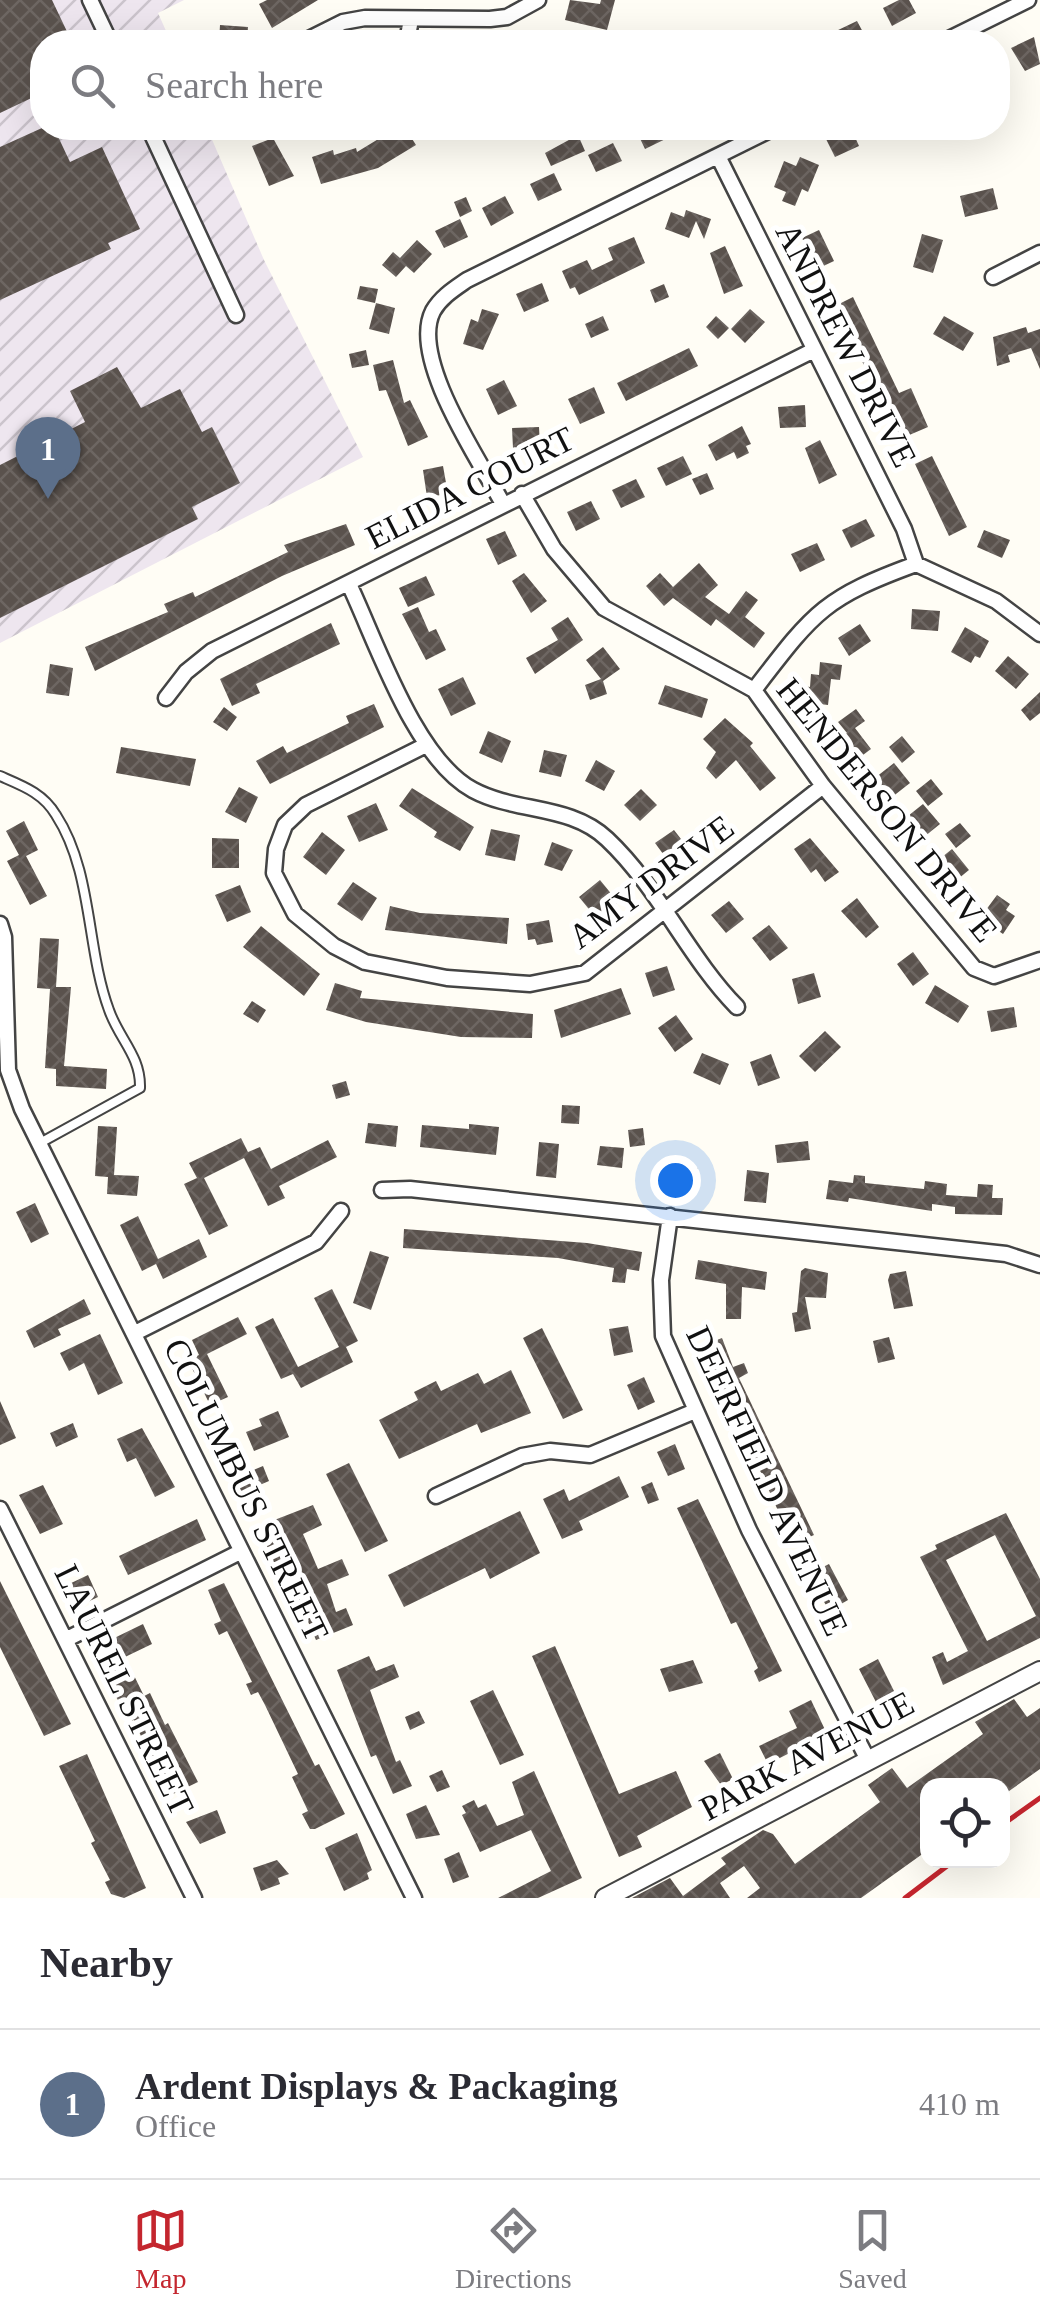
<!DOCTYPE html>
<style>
:root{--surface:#fff;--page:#f7f7f7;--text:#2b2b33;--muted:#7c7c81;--line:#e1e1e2;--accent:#c4262e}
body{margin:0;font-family:Georgia,serif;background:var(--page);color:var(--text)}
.controls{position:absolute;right:30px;bottom:30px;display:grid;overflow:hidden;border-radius:20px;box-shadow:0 10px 40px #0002}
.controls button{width:90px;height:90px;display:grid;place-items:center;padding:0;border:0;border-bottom:2px solid var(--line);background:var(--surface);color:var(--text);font:50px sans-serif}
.you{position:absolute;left:675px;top:1180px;width:35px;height:35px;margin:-25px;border:8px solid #fff;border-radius:50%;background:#1a73e8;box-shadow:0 0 0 15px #1a73e833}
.badge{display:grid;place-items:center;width:65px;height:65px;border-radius:50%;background:var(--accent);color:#fff;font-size:32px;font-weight:700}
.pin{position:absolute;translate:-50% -82px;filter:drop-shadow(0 2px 5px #0008)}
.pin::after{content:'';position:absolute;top:52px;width:35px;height:30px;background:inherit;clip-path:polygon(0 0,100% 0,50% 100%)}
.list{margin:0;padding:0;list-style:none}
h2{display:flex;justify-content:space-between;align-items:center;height:130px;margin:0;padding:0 40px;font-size:42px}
h2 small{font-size:32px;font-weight:400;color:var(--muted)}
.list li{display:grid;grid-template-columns:65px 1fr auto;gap:30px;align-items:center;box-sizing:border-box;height:150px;padding:0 40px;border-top:2px solid var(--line)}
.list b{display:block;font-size:38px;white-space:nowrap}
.list p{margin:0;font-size:32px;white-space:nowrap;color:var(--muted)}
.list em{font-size:32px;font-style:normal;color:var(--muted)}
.icon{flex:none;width:55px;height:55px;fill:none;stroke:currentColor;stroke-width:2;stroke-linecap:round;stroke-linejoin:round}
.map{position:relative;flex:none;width:1040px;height:1898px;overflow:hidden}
.search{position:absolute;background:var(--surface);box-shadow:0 10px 40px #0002;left:30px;right:30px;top:30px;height:110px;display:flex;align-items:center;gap:25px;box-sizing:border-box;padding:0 35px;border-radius:40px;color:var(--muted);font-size:38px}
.sheet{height:280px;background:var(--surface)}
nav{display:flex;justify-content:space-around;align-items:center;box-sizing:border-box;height:140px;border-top:2px solid var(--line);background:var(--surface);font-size:28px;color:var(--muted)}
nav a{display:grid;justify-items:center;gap:5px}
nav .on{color:var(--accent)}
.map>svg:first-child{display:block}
.industrial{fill:url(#industrial-furrows)}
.building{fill:url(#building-cross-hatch);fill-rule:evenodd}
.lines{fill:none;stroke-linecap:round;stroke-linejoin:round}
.service-casing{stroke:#444;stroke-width:12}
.minor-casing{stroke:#444;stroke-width:19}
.tertiary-casing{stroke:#444;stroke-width:22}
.service{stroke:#fff;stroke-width:8}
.minor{stroke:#fff;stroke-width:14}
.tertiary{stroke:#fff;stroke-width:18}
.rail{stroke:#c4262e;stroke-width:5}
.labels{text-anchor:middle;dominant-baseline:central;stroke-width:10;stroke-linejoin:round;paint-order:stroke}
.street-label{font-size:35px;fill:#111;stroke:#fff}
</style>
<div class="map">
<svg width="1040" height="1898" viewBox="0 0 1040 1898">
<defs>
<pattern id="industrial-furrows" width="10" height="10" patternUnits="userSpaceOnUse" patternTransform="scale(2.5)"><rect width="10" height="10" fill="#eee6ef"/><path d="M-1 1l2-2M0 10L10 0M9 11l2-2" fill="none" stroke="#cbc4cc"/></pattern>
<pattern id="building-cross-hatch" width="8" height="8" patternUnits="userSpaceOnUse" patternTransform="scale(2.5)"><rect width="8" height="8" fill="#5a524d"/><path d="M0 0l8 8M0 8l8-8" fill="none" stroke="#6d6662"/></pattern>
</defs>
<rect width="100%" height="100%" fill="#fffdf5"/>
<!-- industrial -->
<path class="industrial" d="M0 0H184L158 13 171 42H42V128H207L264 260 363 457 0 643Z"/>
<!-- building -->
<path class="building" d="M0 0H52L72 42H42V93L0 113Z
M267 0H318L272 28 259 4Z
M570 0 600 4 601 0H615L607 30 565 20Z
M899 0H909L916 13 892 26 883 8Z
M857 21 864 34 847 42H813Z
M220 25 248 27 247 42H219Z
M1034 37 1040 64 1025 71 1011 48Z
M42 128H54L70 162 102 147 140 229 108 243 111 249 0 300V147Z
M381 128H405L416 145 378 168 321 184 312 157 333 150 334 155 356 148 357 152 385 135Z
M635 128H688L645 149Z
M851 128 859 146 835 157 826 139Z
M578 135 585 151 551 166 545 153Z
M273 138 294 176 269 186 252 146Z
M613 143 622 161 596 172 588 155Z
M800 157 819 165 808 192 802 189 795 206 782 201 786 192 774 187 784 161 796 166Z
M554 173 562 190 538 201 530 184Z
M993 188 998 209 965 217 960 196Z
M505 196 514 213 491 226 482 208Z
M466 197 472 211 460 217 454 202Z
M686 210 711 219 704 239 696 221 689 238 665 229 671 212 684 217Z
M460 219 468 237 444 248 435 231Z
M819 230 834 261 817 269 802 238Z
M922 234 943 240 933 273 913 267Z
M634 237 645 263 579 295 575 287 570 289 562 271 587 260 592 270 613 260 608 248Z
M417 240 432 254 414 273 406 266 396 277 382 265 393 252 400 258Z
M725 246 743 286 724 294 710 253Z
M542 283 549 301 524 312 516 294Z
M664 284 669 297 655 303 650 290Z
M360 286 378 289 375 303 357 299Z
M853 297 899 393 911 388 928 427 900 439 835 306Z
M376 303 395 308 389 334 369 329Z
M482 309 499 314 483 350 463 344 471 319 478 322Z
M750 309 765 322 745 343 731 329Z
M603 316 609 330 591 338 585 324Z
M716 316 729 328 718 339 706 327Z
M944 316 974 333 963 351 933 334Z
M1026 327 1028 333 1040 329V369L1031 348 1008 355 1010 362 997 366 993 337Z
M689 348 698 366 626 401 617 383Z
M366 350 369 365 352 368 349 354Z
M393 360 404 403 410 400 428 437 408 446 386 390 379 391 373 365Z
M117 367 141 408 180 389 202 432 212 427 240 483 192 507 198 519 0 618V465L85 422 70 391Z
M504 380 517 406 498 415 486 389Z
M594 387 605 413 580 424 568 399Z
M805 405 806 427 780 428 778 407Z
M742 426 751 444 746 446 749 453 737 459 734 452 716 461 708 445Z
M539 427 540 447 513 448 512 428Z
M820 440 837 475 819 484 805 448Z
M683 456 692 474 666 486 657 468Z
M932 456 967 527 949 536 915 464Z
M443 466 448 494 427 497 423 470Z
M707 473 714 489 700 495 692 479Z
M636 479 645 497 621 508 612 490Z
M591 501 600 519 576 531 567 512Z
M866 519 875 536 851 548 842 530Z
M346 524 355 545 282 576 95 671 85 647 168 612 164 604 193 592 195 597 288 552 284 545Z
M984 530 1010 540 1002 558 977 547Z
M505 531 517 556 498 565 486 539Z
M817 543 825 560 800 572 791 554Z
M699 563 718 585 705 597 729 614 746 591 758 600 745 617 765 633 754 648 716 619 711 626 673 598 664 606 646 586 660 573 673 587Z
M524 573 547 601 531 613 512 581Z
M426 576 435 595 408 607 399 588Z
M418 607 429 632 436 629 446 650 426 660 402 614Z
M912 609 940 611 938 631 911 629Z
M568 617 583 640 535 674 526 658 558 640 551 628Z
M331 623 340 644 256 684 260 693 232 706 220 679Z
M860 624 871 641 849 656 838 638Z
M965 627 989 641 980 658 975 656 971 663 951 652Z
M603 647 620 669 603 681 607 694 590 700 585 685 601 679 586 660Z
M1008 656 1029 674 1016 689 995 671Z
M820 662 842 665 840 680 831 679 828 705 802 702 804 686 810 687 811 674 819 675Z
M50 664 73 668 69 696 46 693Z
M463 677 476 704 451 716 438 689Z
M665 685 708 699 702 718 658 704Z
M1040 692V713L1030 721 1021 710Z
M374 704 384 727 270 784 256 761 283 746 287 753 349 723 346 716Z
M224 707 237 717 227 731 213 722Z
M856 709 865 721 855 728 871 749 855 761 838 739 847 733 838 722Z
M725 718 753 743 750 746 776 778 760 791 736 760 716 779 706 768 716 752 703 739Z
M488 731 511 741 502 763 479 753Z
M902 736 915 752 902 763 889 747Z
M121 747 196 759 190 786 116 773Z
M544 750 567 755 561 777 539 772Z
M596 760 615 771 604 791 585 781Z
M894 763 910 783 887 801 871 781Z
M931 779 943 794 928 806 916 791Z
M239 787 258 797 246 823 225 812Z
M412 788 474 827 460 851 434 837 437 832 399 806Z
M641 789 657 805 640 821 624 805Z
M376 803 388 830 359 842 347 816Z
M923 804 940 824 919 841 903 820Z
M24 821 38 850 26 856 47 896 30 905 7 861 19 855 6 831Z
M960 823 971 836 956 848 945 834Z
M491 829 520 835 515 861 485 855Z
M674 830 688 848 669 862 655 843Z
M322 832 345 850 326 875 303 857Z
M212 838 239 839V868H212Z
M810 838 839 872 825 882 816 869 811 873 794 849Z
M552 842 573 850 562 871 544 865Z
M952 849 969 870 953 883 936 862Z
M600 880 618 902 597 919 579 897Z
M353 882 377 898 362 921 337 904Z
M240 885 251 912 227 922 215 895Z
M997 895 1010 904 1006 910 1015 916 1003 934 980 918Z
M857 898 879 927 866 938 841 911Z
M729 901 744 919 726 933 711 915Z
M390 906 420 913 509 918 507 944 385 930Z
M549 920 553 942 537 945 535 939 528 940 526 924Z
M769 925 788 948 770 961 752 938Z
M261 926 320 974 304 996 243 947Z
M40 938 59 939 56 987H71L64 1066 107 1069 106 1089 56 1086V1069L45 1068 50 989 37 988Z
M913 952 929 974 913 986 897 964Z
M667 966 675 990 653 997 645 973Z
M814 973 821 997 798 1004 792 979Z
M335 983 362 991 360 998 533 1014 532 1038 461 1037 366 1022 326 1010Z
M935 985 969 1006 958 1023 925 1003Z
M621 988 631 1014 561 1038 554 1010Z
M252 1001 266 1010 258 1023 243 1014Z
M1014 1007 1017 1027 991 1032 987 1011Z
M676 1015 693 1039 675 1052 658 1028Z
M825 1031 841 1047 815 1072 799 1056Z
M702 1053 729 1064 720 1085 693 1073Z
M771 1054 780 1078 758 1086 750 1062Z
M346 1081 350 1095 336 1099 332 1085Z
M562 1105 580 1106 579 1124 561 1123Z
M368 1123 398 1126 396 1147 365 1143Z
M469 1124 499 1127 496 1155 420 1147 422 1125 469 1129Z
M98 1126 117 1127 114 1175 139 1176 137 1196 107 1194 108 1177 95 1176Z
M643 1128 645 1145 630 1147 628 1130Z
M241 1138 248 1152 260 1147 271 1169 328 1140 337 1157 279 1186 285 1198 268 1206 244 1158 204 1178 228 1226 209 1235 184 1184 197 1178 189 1163Z
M808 1141 810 1160 777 1163 775 1145Z
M539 1142 559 1144 556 1178 536 1176Z
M600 1146 624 1148 622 1168 597 1165Z
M678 1166 698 1168 696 1188 675 1186Z
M747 1170 769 1173 766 1203 744 1201Z
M854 1175 865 1176V1183L924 1189 925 1181 947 1184 946 1195 977 1197 978 1184 993 1185 992 1198H1003L1002 1215 955 1214V1207L932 1204V1211L849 1198 848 1202 826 1199 829 1180 853 1183Z
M35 1203 49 1234 31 1243 16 1212Z
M138 1216 158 1259 199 1239 207 1257 163 1279 156 1264 142 1271 120 1225Z
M404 1229 587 1243 642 1252 639 1271 627 1269 625 1283 612 1282 614 1268 558 1258 403 1248Z
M370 1251 389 1257 371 1310 353 1303Z
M698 1260 767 1272 765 1290 742 1287 741 1319H726V1284L695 1279Z
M805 1268 828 1273 826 1298 805 1297 811 1329 795 1332 792 1313 797 1312 801 1271Z
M906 1271 913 1306 894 1309 888 1280 890 1274Z
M332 1289 358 1341 346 1347 353 1362 301 1388 293 1374 281 1379 255 1327 273 1318 298 1367 339 1347 314 1298Z
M84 1299 91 1314 58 1329 61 1335 34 1348 26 1331Z
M238 1317 247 1334 207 1354 228 1397 210 1405 188 1360 199 1355 192 1340Z
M628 1326 633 1352 614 1356 609 1329Z
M542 1328 583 1410 563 1419 523 1338Z
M100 1334 123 1383 98 1395 84 1363 69 1371 60 1353Z
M889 1337 895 1359 878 1363 873 1341Z
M722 1338 733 1367 744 1363 748 1373 739 1378 814 1535 793 1544 714 1368 711 1363 699 1368 707 1354 704 1345Z
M511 1370 531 1413 481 1433 477 1424 399 1459 379 1420 418 1400 414 1392 436 1381 441 1391 478 1373 484 1384Z
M644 1377 655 1402 638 1410 627 1385Z
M0 1401 16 1438 0 1445Z
M278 1411 289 1437 254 1451 246 1432 262 1426 259 1419Z
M73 1423 78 1437 56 1447 50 1433Z
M142 1428 175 1487 155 1497 136 1458 127 1462 117 1439Z
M675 1444 685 1469 668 1476 657 1452Z
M349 1463 388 1541 365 1552 326 1474Z
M263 1466 269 1481 239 1494 232 1479Z
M619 1476 629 1497 579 1521 583 1530 562 1539 543 1499 564 1489 569 1501Z
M652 1482 659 1500 648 1504 641 1487Z
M43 1485 63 1524 40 1534 19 1495Z
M698 1499 782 1671 759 1682 754 1671 758 1668 744 1638 736 1622 731 1624 677 1508Z
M313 1505 322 1525 303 1534 318 1569 342 1559 349 1575 327 1584 336 1612 346 1608 353 1625 316 1640 287 1573 279 1577 259 1526Z
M520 1511 540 1553 490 1579 485 1568 404 1607 388 1575Z
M1006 1513 1040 1579V1638L943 1685 932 1657 943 1652 947 1662 968 1651 920 1557 937 1549 935 1545ZM995 1535 1036 1616 987 1641 946 1560Z
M197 1519 206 1540 128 1575 119 1556Z
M829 1564 848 1600 829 1611 809 1574Z
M88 1575 98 1597 77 1607 67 1585Z
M0 1581 71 1724 44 1736 0 1647Z
M224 1583 315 1766 319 1764 345 1814 315 1829H310L302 1814 308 1811 292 1777 298 1774 265 1705 258 1692 251 1695 246 1684 252 1682 227 1631 219 1635 214 1624 221 1621 208 1590Z
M143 1624 152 1644 125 1657 144 1696 150 1693 165 1725 168 1723 198 1782 173 1794 155 1755 150 1757 134 1720 130 1721 104 1676 116 1670 104 1643Z
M555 1646 619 1794 676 1771 692 1807 637 1836 642 1847 619 1857 532 1656Z
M369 1656 376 1671 394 1664 399 1677 370 1690 396 1762 400 1760 412 1786 393 1794 376 1755 371 1757 337 1670Z
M878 1659 897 1697 878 1706 859 1669Z
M693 1660 703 1683 669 1692 660 1669Z
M493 1690 524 1755 500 1765 470 1701Z
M1014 1699 1027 1717 1040 1708V1769L1002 1796V1786H928V1850L861 1898H747L760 1888 744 1866 720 1883 730 1898H632L670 1878 683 1896 726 1864 721 1858 763 1830 773 1834 795 1864 880 1802 868 1785 892 1768 907 1788 983 1734 975 1722Z
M811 1700 827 1734 768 1764 759 1746 797 1728 789 1711Z
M419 1711 425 1723 410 1730 405 1717Z
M720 1753 733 1779 721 1785 704 1761Z
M87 1754 146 1888 124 1898 111 1894 105 1882 110 1880 91 1843 95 1841 59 1766Z
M442 1770 450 1787 437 1792 429 1776Z
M534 1771 582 1878 538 1898H498L551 1871 531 1830 480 1852 462 1815 466 1813 462 1806 474 1800 478 1808 486 1804 497 1826 524 1815 512 1782Z
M426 1805 440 1835 416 1839 406 1814Z
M217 1810 226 1833 200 1844 186 1822Z
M357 1833 372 1870 367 1873 369 1879 344 1891 325 1848Z
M459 1852 469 1877 453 1883 444 1859Z
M277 1860 289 1874 278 1878 280 1884 261 1891 253 1868Z"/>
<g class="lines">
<!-- service casing -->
<g class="service-casing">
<path id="service" d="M0 776C23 786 43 793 56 815 93 872 86 948 109 1010 119 1039 141 1056 140 1088L40 1143"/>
</g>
<!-- minor casing -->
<g class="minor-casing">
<path id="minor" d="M90 0 110 42
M303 42 343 22 365 18 490 19 507 17 538 0
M407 42 411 19
M943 42 1028 0
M149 128 236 315
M718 156 904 529 916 564
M993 277 1040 253
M522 494 554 549 604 608 754 690 823 786 974 968 994 976 1040 960
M503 504C480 461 409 358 433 311 441 297 454 289 467 280L774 128
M349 584C377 643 415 759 473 790 516 813 570 804 607 839 659 888 688 957 737 1007
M754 690C814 612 823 598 916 564L996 601 1040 634
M166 698 186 672 212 651 814 350
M426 745 306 805 285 825 276 849 274 873 295 914 334 946 365 962 447 978 530 984 585 973 823 786
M0 924 4 937 8 1070 22 1109 414 1898
M382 1190 410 1189 1006 1254 1040 1265
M670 1216 661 1280 663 1336 749 1530 868 1760
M137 1332 316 1242 341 1211
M436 1496 522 1456 550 1451 590 1455 695 1411
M0 1509 194 1898
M67 1639 240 1552"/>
</g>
<!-- tertiary casing -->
<g class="tertiary-casing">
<path id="tertiary" d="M605 1898 1040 1671"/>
</g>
<!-- service -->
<use href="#service" class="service"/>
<!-- minor -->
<use href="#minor" class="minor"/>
<!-- tertiary -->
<use href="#tertiary" class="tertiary"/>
<!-- rail -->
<path class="rail" d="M1002 1825 1040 1798
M905 1898 955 1860"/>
</g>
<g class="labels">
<!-- street labels -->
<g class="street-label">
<text transform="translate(846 345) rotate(63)">ANDREW DRIVE</text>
<text transform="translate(470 488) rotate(-27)">ELIDA COURT</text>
<text transform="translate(887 810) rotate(51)">HENDERSON DRIVE</text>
<text transform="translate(651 882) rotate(-37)">AMY DRIVE</text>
<text transform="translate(767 1481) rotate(65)">DEERFIELD AVENUE</text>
<text transform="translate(246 1490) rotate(64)">COLUMBUS STREET</text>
<text transform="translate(124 1690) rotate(64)">LAUREL STREET</text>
<text transform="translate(807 1756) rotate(-28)">PARK AVENUE</text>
</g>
</g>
</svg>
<div class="controls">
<button><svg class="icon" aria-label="locate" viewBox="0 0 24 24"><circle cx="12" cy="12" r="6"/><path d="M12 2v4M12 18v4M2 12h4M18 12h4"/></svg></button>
</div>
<div class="you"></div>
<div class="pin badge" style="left:48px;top:499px;background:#5c6f8a">1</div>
<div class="search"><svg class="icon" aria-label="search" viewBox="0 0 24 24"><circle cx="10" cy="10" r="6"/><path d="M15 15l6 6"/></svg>Search here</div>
</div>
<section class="sheet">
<h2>Nearby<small></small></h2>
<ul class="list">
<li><span class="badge" style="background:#5c6f8a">1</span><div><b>Ardent Displays &amp; Packaging</b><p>Office</p></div><em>410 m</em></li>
</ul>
</section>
<nav>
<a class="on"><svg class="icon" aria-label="map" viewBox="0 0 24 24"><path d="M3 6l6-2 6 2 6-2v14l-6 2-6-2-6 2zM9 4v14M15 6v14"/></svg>Map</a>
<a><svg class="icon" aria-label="directions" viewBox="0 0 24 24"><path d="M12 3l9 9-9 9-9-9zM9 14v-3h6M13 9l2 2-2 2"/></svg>Directions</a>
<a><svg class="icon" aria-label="saved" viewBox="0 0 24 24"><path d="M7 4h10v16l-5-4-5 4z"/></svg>Saved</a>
</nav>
